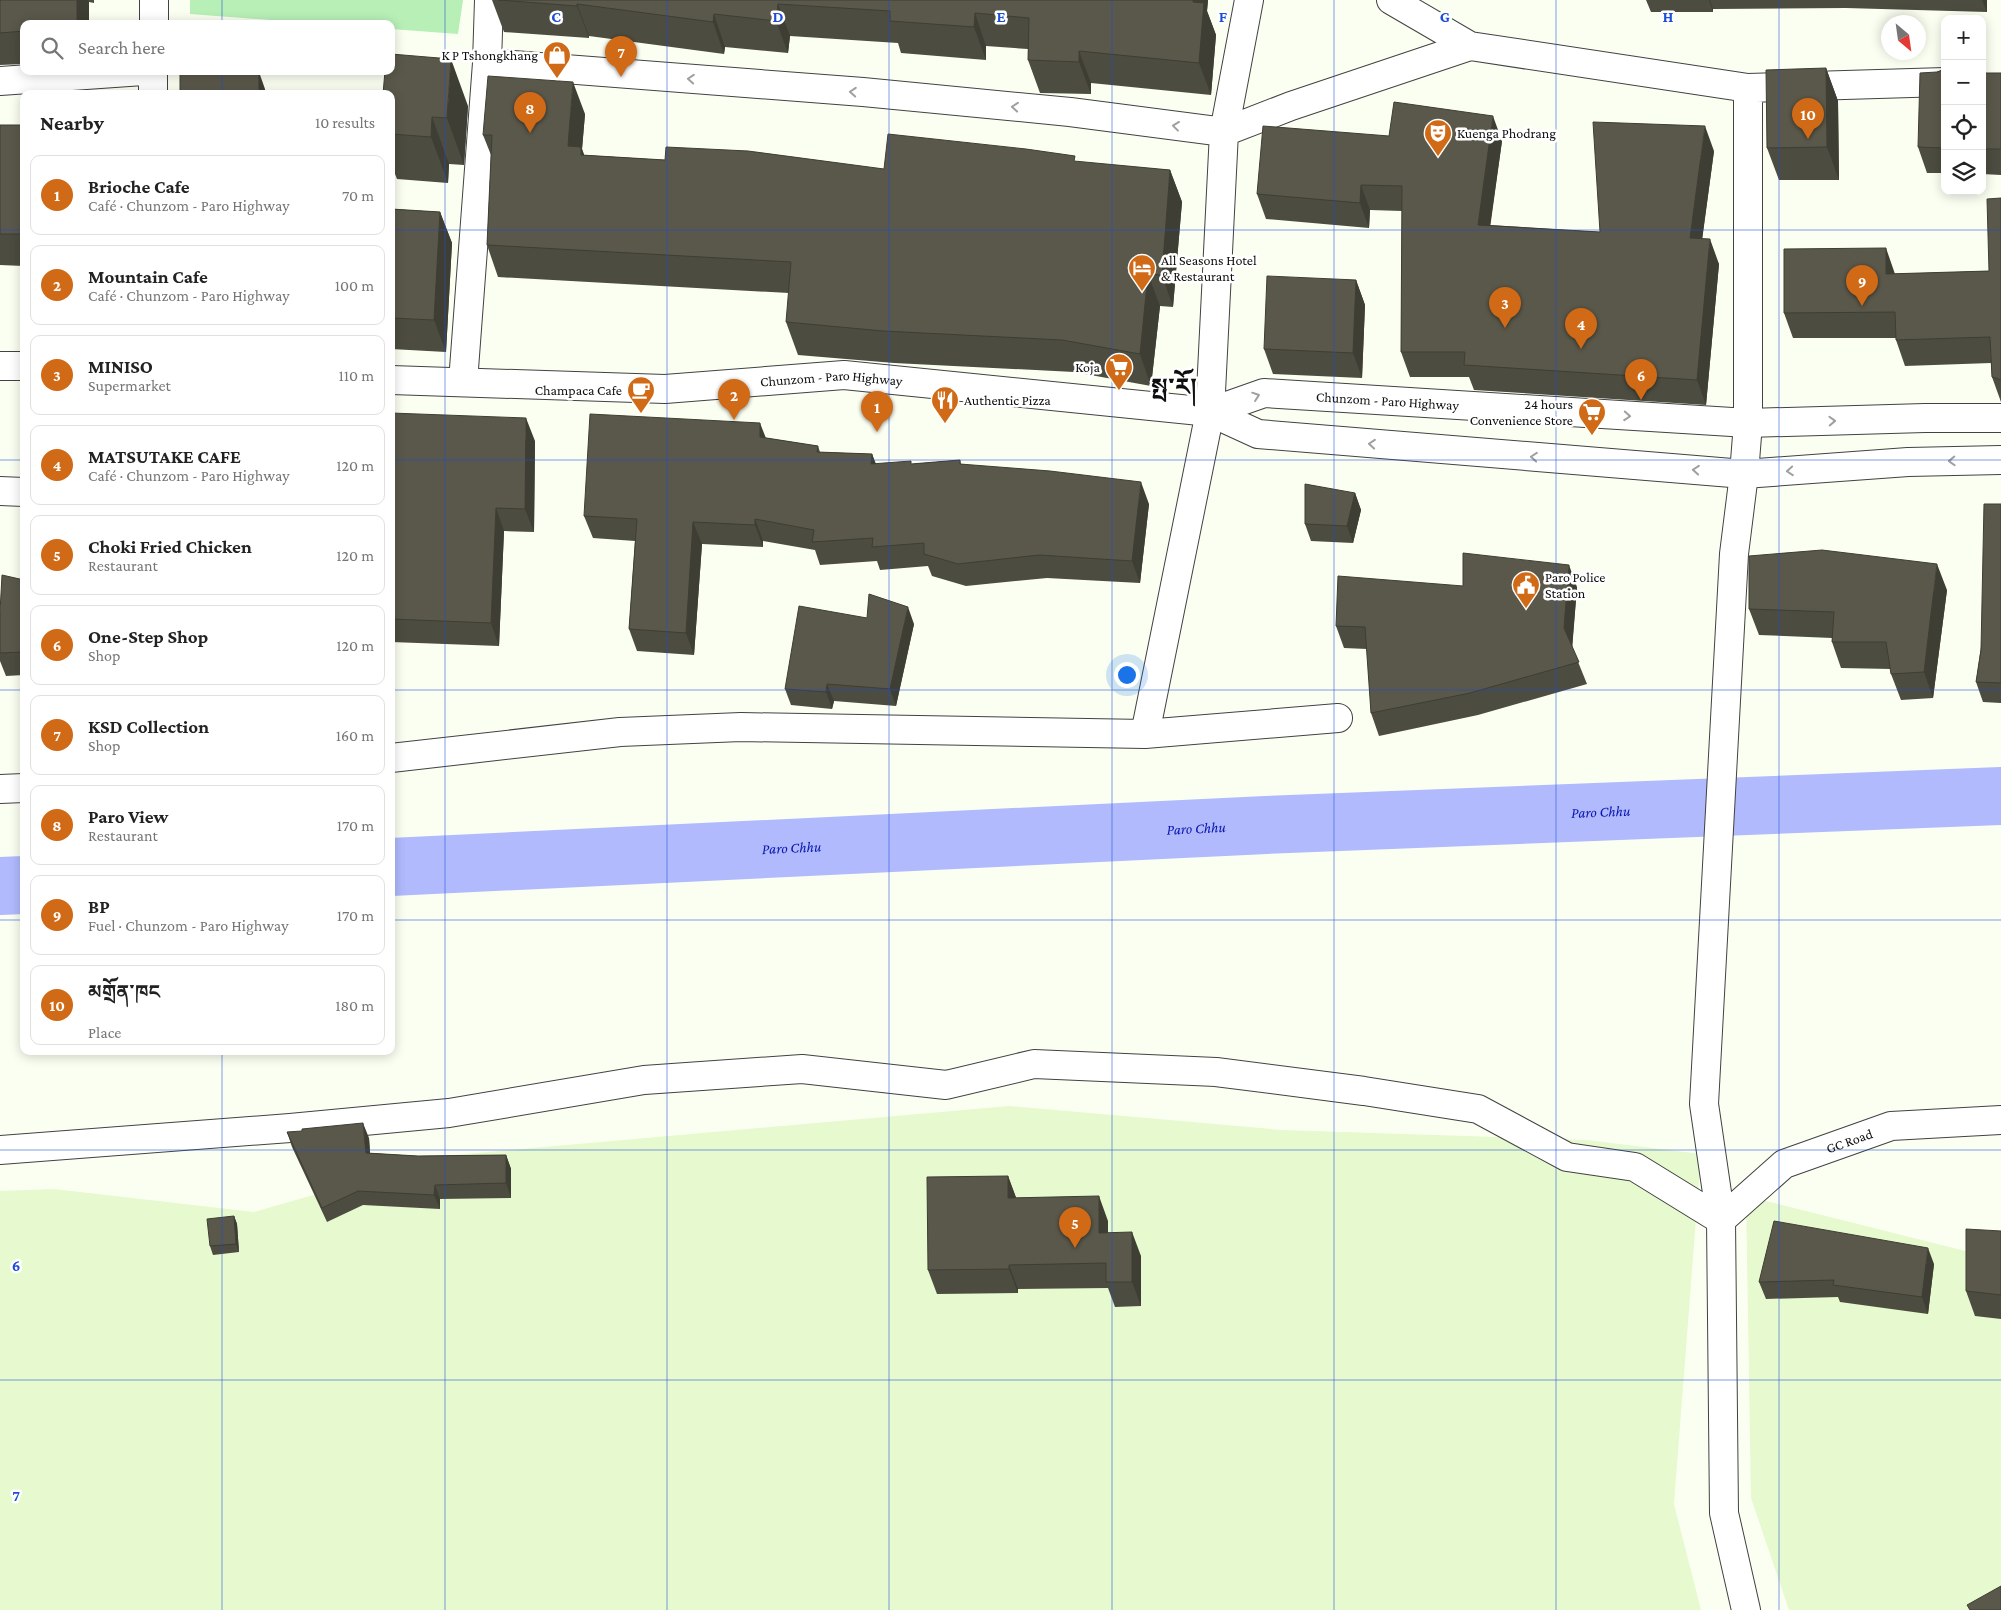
<!DOCTYPE html>
<meta charset="utf-8">
<style>
:root{--surface:#fff;--page:#f2f2f2;--text:#222;--muted:#767676;--line:#e0e0e0;--accent:#d06a16}
body{margin:0;font-family:"Crimson Pro","Noto Serif Tibetan",serif;background:var(--page);color:var(--text)}
.controls{position:absolute;right:15px;top:15px;display:grid;overflow:hidden;border-radius:10px;box-shadow:0 2px 12px #0003}
.controls button{width:45px;height:45px;display:grid;place-items:center;padding:0;border:0;border-bottom:1px solid var(--line);background:var(--surface);color:var(--text);font:25px sans-serif}
.compass{position:absolute;left:1881px;top:15px;width:45px;height:45px;border-radius:50%;background:var(--surface);box-shadow:0 2px 12px #0003;rotate:151deg}
.you{position:absolute;left:1126px;top:674px;width:18px;height:18px;margin:-12px;border:4px solid #fff;border-radius:50%;background:#1a73e8;box-shadow:0 0 0 8px #1a73e833}
.badge{display:grid;place-items:center;width:32px;height:32px;border-radius:50%;background:var(--accent);color:#fff;font-size:16px;font-weight:700}
.pin{position:absolute;translate:-50% -41px;filter:drop-shadow(0 1px 2px #0008)}
.pin::after{content:'';position:absolute;top:26px;width:18px;height:15px;background:inherit;clip-path:polygon(0 0,100% 0,50% 100%)}
.list{margin:0;padding:0;list-style:none}
h2{display:flex;justify-content:space-between;align-items:center;height:65px;margin:0;padding:0 20px;font-size:21px}
h2 small{font-size:16px;font-weight:400;color:var(--muted)}
.list li{display:grid;grid-template-columns:32px 1fr auto;gap:15px;align-items:center;box-sizing:border-box;height:80px;margin:0 10px 10px;padding:0 10px;border:1px solid var(--line);border-radius:10px}
.list b{display:block;font-size:19px;white-space:nowrap}
.list p{margin:0;font-size:16px;white-space:nowrap;color:var(--muted)}
.list em{font-size:16px;font-style:normal;color:var(--muted)}
.icon{flex:none;width:28px;height:28px;fill:none;stroke:currentColor;stroke-width:2;stroke-linecap:round;stroke-linejoin:round}
.map{position:relative;flex:none;width:2001px;height:1610px;overflow:hidden}
.search{position:absolute;background:var(--surface);box-shadow:0 2px 12px #0003;left:20px;top:20px;width:375px;height:55px;display:flex;align-items:center;gap:12px;box-sizing:border-box;padding:0 18px;border-radius:10px;color:var(--muted);font-size:19px}
.panel{position:absolute;background:var(--surface);box-shadow:0 2px 12px #0003;left:20px;top:90px;width:375px;height:965px;border-radius:10px}
.map>svg:first-child{display:block}
.farmland{fill:#e7f9ce}
.green{fill:#b7efb6}
.lines{fill:none;stroke-linecap:round;stroke-linejoin:round}
.river{stroke:#b0bafd;stroke-width:58}
.minor-casing{stroke:#424242;stroke-width:30}
.tertiary-casing{stroke:#424242;stroke-width:30}
.minor{stroke:#fff;stroke-width:28}
.tertiary{stroke:#fff;stroke-width:28}
.wall{fill:#4d4c40}
.shaded-wall{fill:#3f3e34}
.building{fill:#5a584a;stroke:#3f3e34}
.oneway{stroke:#9f9f9f}
.grid{fill:none;stroke:#1d4ed8;stroke-width:1;stroke-opacity:0.55}
.labels{text-anchor:middle;dominant-baseline:central;stroke-width:5;stroke-linejoin:round;paint-order:stroke}
.poi-label{font-size:14px;fill:#0f0f0f;stroke:#fff;text-anchor:end}
.street-label{font-size:14px;fill:#0f0f0f;stroke:#fff}
.water-label{font-size:15px;font-style:italic;fill:#0914b1;stroke:#fff}
.town-label{font-size:24px;font-weight:bold;fill:#0f0f0f;stroke:#fff}
.grid-label{font-size:16px;text-anchor:middle;font-weight:bold;fill:#1d4ed8;stroke:#fff;stroke-width:5;stroke-linejoin:round;paint-order:stroke}
</style>
<div class="map">
<svg width="2001" height="1610" viewBox="0 0 2001 1610">
<rect width="100%" height="100%" fill="#fbfff2"/>
<!-- farmland -->
<path class="farmland" d="M1009 1106 1282 1130 1587 1140 1701 1154 1674 1504 1701 1610H0V1191L54 1189 254 1212 453 1155Z
M1746 1196 2001 1260V1610H1789L1751 1498Z"/>
<!-- green -->
<path class="green" d="M190 0H463L458 34 391 29V24H325L190 14Z"/>
<g class="lines">
<!-- river -->
<g class="river">
<path id="s1" d="M391 867 1266 825 2001 796"/>
<path d="M0 886 24 885"/>
</g>
<!-- minor casing -->
<g class="minor-casing">
<path id="minor" d="M1391 0 1470 46 1748 88 1945 82
M154 24V0
M487 63 863 92 1070 112 1224 132 1291 106 1470 46
M0 81 143 71
M153 94V71
M463 382 487 63 489 0
M0 491 24 492
M1145 734 1210 412 1224 132 1249 0
M391 758 620 732 741 727 1145 734 1338 718
M0 789 24 788
M0 1150 290 1128 449 1113 644 1080 802 1069 946 1085 1034 1064 1216 1072 1364 1091 1478 1109 1567 1157 1635 1167 1721 1220
M1721 1220 1704 1104 1734 554 1744 474 1748 423V88"/>
</g>
<!-- tertiary casing -->
<g class="tertiary-casing">
<g id="tertiary">
<path d="M0 366H24"/>
<path id="s2" d="M391 380 665 389 844 375 1210 412 1258 434 1744 474 1908 462 2001 460"/>
<path id="s3" d="M1210 412 1264 393 1748 423 1925 418H2001"/>
<path id="s4" d="M1746 1610 1724 1513 1721 1220 1784 1164 1891 1126 2001 1120"/>
</g>
</g>
<!-- minor -->
<use href="#minor" class="minor"/>
<!-- tertiary -->
<use href="#tertiary" class="tertiary"/>
</g>
<!-- wall -->
<path class="wall" d="M0 0H94V3L89 2 24 24V64L0 65Z
M492 0H1208L1207 11 1216 35 1211 95 1091 83V94L1040 93 1028 60V49L986 46V60L901 53 898 43 790 36 788 53 725 47 724 54 589 36V38L504 32Z
M1646 0H1987V12L1846 8 1713 9V12H1651Z
M1826 68 1838 101 1839 180H1779L1767 148Z
M1945 69V173H1927L1918 147 1937 72Z
M1982 73H2001V175L1982 174Z
M391 94 468 106 464 165 449 164 448 183 397 179 391 164Z
M585 114 582 149 584 155 665 160 884 169 1077 162 1170 170 1182 202 1173 307 1160 306 1151 386 1074 372 894 363 798 355 786 322 789 293 498 277 487 245 491 155 483 135Z
M0 125H24V266L0 265Z
M1389 136 1502 141 1490 225 1600 232 1714 151 1702 239 1719 264 1706 405 1474 390 1469 377H1410L1401 352 1402 211 1370 210 1369 228 1266 219 1257 194Z
M2001 198V402L1992 377 1991 363 1905 366 1896 340V338H1793L1784 313 1895 274 1989 271Z
M391 209 440 212 452 243 446 352 391 349Z
M1356 280 1365 305 1362 378 1273 374 1264 349Z
M391 413 535 441 534 532 504 531 499 646 391 642Z
M766 438 818 446 820 452 872 454 876 464H912L960 460 961 464 1149 504 1140 583 1047 578 966 586 932 576 928 566 880 570 877 561 820 565 815 550 763 541V547L702 544 694 655 637 651 629 629 635 541 593 538 584 516Z
M1355 493 1361 510 1353 543 1311 541 1305 524Z
M2001 504V703L1983 702 1976 682Z
M24 580V675L6 676 0 661V612Z
M1463 586 1577 587 1572 647 1587 684 1478 715 1379 736 1371 713 1367 649 1344 648 1336 626Z
M1947 590 1933 698 1901 700 1891 674V669L1841 668 1832 642V638L1759 635 1749 609Z
M867 618 914 624 896 706 834 701 832 709 791 705 785 689Z
M287 1132 369 1138 370 1153 418 1156 506 1155 511 1169V1198L440 1199V1209L363 1205 327 1222 292 1147Z
M1008 1176 1016 1198 1108 1221V1233L1141 1256V1306L1115 1307 1108 1288 1018 1289V1293L937 1294 928 1270Z
M234 1216 237 1224 239 1252 213 1255 210 1246Z
M2001 1231V1319L1975 1316 1966 1291Z
M1934 1264 1928 1314 1840 1302 1838 1297 1766 1299 1759 1282Z"/>
<!-- shaded-wall -->
<path class="shaded-wall" d="M77 0H88L89 2V24H77Z
M1193 0H1208L1207 11 1216 35 1211 95 1199 63Z
M1709 0H1710L1713 9V12Z
M1982 0H1987V12Z
M577 4 589 36V38L577 6Z
M778 4 790 36 788 53 776 21Z
M975 13 986 46V60L974 27Z
M714 14 725 47 724 54 713 22Z
M1079 51 1091 83V94L1079 62Z
M451 59 468 106 464 165 447 118Z
M1826 68 1838 101 1839 180 1827 147Z
M259 72 265 89V94H259Z
M573 82 585 114 582 149 593 179 568 146Z
M1493 116 1502 141 1487 250 1478 225Z
M432 117 449 164 448 183 431 137Z
M1705 126 1714 151 1699 263 1690 238Z
M1170 170 1182 202 1173 307 1162 275Z
M1361 185 1370 210 1369 228 1360 203Z
M440 212 452 243 446 352 434 320Z
M1710 239 1719 264 1706 405 1697 380Z
M1886 248 1895 274H1886Z
M1148 274 1160 306 1151 386 1140 354Z
M1356 280 1365 305 1362 378 1353 353Z
M526 418 535 441 534 532 525 509Z
M760 423 769 446 760 437Z
M872 454 880 476 871 464Z
M1141 482 1149 504 1140 583 1132 561Z
M1355 493 1361 510 1353 543 1347 526Z
M496 508 504 531 499 646 491 623Z
M755 519 763 541V547L755 525Z
M693 522 702 544 694 655 686 633Z
M1937 564 1947 590 1933 698 1924 672Z
M1569 565 1577 587 1572 650 1564 628Z
M908 607 914 624 896 706 890 689Z
M827 684 834 701 832 709 826 692Z
M363 1123 369 1138 371 1167 366 1153Z
M506 1155 511 1169V1198L506 1183Z
M1008 1176 1017 1200 1008 1198Z
M435 1185 440 1199V1209L434 1195Z
M1099 1196 1108 1221V1257L1099 1233Z
M234 1216 237 1224 239 1252 236 1244Z
M1132 1232 1141 1256V1306L1132 1282Z
M1928 1248 1934 1264 1928 1314 1922 1297Z
M1009 1265 1018 1289V1293L1009 1269Z"/>
<!-- building -->
<path class="building" d="M0 0H77V24H24V31L0 33Z
M498 0H1193V2L1204 3 1199 63 1079 51V62L1028 60 1029 18 975 13 974 27 890 21V11L778 4 776 21 714 14 713 22 577 4V6Z
M391 54 451 59 447 118 432 117 431 137 391 134V94H383L385 71H391Z
M1826 68 1827 147 1767 148 1766 70Z
M1945 69V148L1918 147 1920 73 1937 72Z
M180 72H259V94H180Z
M1982 73H2001V149H1982Z
M488 76 573 82 568 146 581 147V155L665 160 666 147 748 151 884 169 888 134 1026 149 1075 156 1074 161 1170 170 1162 275 1148 274 1140 354 1062 340 883 331 786 322 791 262 487 245 492 135H483Z
M1394 102 1493 116 1478 225 1600 232 1593 122 1705 126 1690 238 1710 239 1697 380 1464 365 1465 352H1401L1402 186 1361 185 1360 203 1257 194 1263 126 1389 136Z
M0 125H24V234H0Z
M2001 198V381L1999 379 1992 377 1990 337 1896 340 1895 312 1784 313V249L1886 248V274L1989 271 1987 199Z
M391 209 440 212 434 320 391 318Z
M1267 276 1356 280 1353 353 1264 349Z
M391 413 526 418 525 509 496 508 491 623 391 619Z
M590 414 760 423V437L818 446 817 452 872 454 871 464 911 461V464L960 460V464L1050 471 1141 482 1132 561 1039 555 958 564 924 554V543L872 547 873 538 812 542 814 530 755 519V525L693 522 686 633 629 629 637 519 584 516Z
M1305 484 1355 493 1347 526 1305 524Z
M1984 504H2001V683L1976 682 1981 650Z
M1822 550 1937 564 1924 672 1891 674 1886 642H1832L1834 612 1749 609V556Z
M1463 553 1569 565 1564 628 1579 662 1470 693 1371 713 1365 627 1336 626 1338 576 1463 586Z
M2 575 24 580V652L0 653V612Z
M869 594 908 607 890 689 827 684 826 692 785 689 799 606 867 618Z
M363 1123 366 1153 418 1156 506 1155V1183L435 1185 434 1195 358 1191 322 1208 287 1132 302 1131V1129Z
M1008 1176V1198L1099 1196V1233L1132 1232V1282H1106V1263L1009 1265V1269L928 1270 927 1177Z
M234 1216 236 1244 210 1246 207 1219Z
M1774 1221 1928 1248 1922 1297 1833 1285 1834 1280 1759 1282Z
M1966 1229 2001 1231V1295L1966 1291Z
M2001 1586V1610H1970L1967 1605Z"/>
<!-- one-way arrows -->
<defs><path id="oneway-chevron" d="M-2-3.5L2.5 0L-2 3.5" fill="none" stroke-width="1.6" stroke-linecap="round" stroke-linejoin="round" transform="scale(1.25)"/></defs>
<g class="oneway">
<use href="#oneway-chevron" transform="translate(691 79) rotate(-176)"/>
<use href="#oneway-chevron" transform="translate(853 92) rotate(-176)"/>
<use href="#oneway-chevron" transform="translate(1015 107) rotate(-175)"/>
<use href="#oneway-chevron" transform="translate(1176 126) rotate(-173)"/>
<use href="#oneway-chevron" transform="translate(1256 396) rotate(-19)"/>
<use href="#oneway-chevron" transform="translate(1627 416) rotate(4)"/>
<use href="#oneway-chevron" transform="translate(1832 421) rotate(-2)"/>
<use href="#oneway-chevron" transform="translate(1372 444) rotate(-175)"/>
<use href="#oneway-chevron" transform="translate(1534 457) rotate(-175)"/>
<use href="#oneway-chevron" transform="translate(1952 461) rotate(178)"/>
<use href="#oneway-chevron" transform="translate(1696 470) rotate(-175)"/>
<use href="#oneway-chevron" transform="translate(1790 471) rotate(176)"/>
</g>
<!-- grid -->
<path class="grid" d="M222 0V24M445 0V1610M667 0V1610M889 0V1610M1112 0V1610M1334 0V1610M1556 0V1610M1779 0V1610M222 71V94M0 230H24M391 230H2001M0 460H24M391 460H2001M0 690H24M391 690H2001M0 920H24M391 920H2001M222 1051V1610M0 1150H2001M0 1380H2001"/>
<!-- icons -->
<defs>
<g id="shop-pin" transform="scale(1.4375)"><path d="M0 17L-7.5 6A9.5 9.5 0 1 1 7.5 6Z" fill="#d06a16" stroke="#fff"/><path d="M-5-2.5h2.3a2.7 3.5 0 0 1 5.4 0H5L5.5 6h-11ZM-1.5-2.5h3a1.5 2.3 0 0 0-3 0Z" fill="#fff"/></g>
<g id="theatre-pin" transform="scale(1.4375)"><path d="M0 17L-7.5 6A9.5 9.5 0 1 1 7.5 6Z" fill="#d06a16" stroke="#fff"/><path d="M-5-5.5Q0-4 5-5.5V0Q5 5 0 6Q-5 5-5 0ZM-3.3-2.5H-1v1.5H-3.3ZM1-2.5H3.3v1.5H1ZM-2.8 1Q0 5.5 2.8 1Z" fill="#fff"/></g>
<g id="hotel-pin" transform="scale(1.4375)"><path d="M0 17L-7.5 6A9.5 9.5 0 1 1 7.5 6Z" fill="#d06a16" stroke="#fff"/><path d="M-6-4.5h1.5V1H6V5H4.5V3h-9V5H-6ZM-4 0a1.8 1.8 0 1 1 3.6 0ZM.5 0V-2.5h3Q6-2.5 6 0Z" fill="#fff"/></g>
<g id="supermarket-pin" transform="scale(1.4375)"><path d="M0 17L-7.5 6A9.5 9.5 0 1 1 7.5 6Z" fill="#d06a16" stroke="#fff"/><path d="M-6-5.5h2.5l.6 2H6L4.5 2H-2.5L-4.4-4H-6ZM-1.5 3.2a1.3 1.3 0 1 0 .1 0ZM3 3.2a1.3 1.3 0 1 0 .1 0Z" fill="#fff"/></g>
<g id="cafe-pin" transform="scale(1.4375)"><path d="M0 17L-7.5 6A9.5 9.5 0 1 1 7.5 6Z" fill="#d06a16" stroke="#fff"/><path d="M-5.5-4.5H6V0H3Q3 3.5 0 3.5H-2.5Q-5.5 3.5-5.5 0ZM3-3.2v2h1.7v-2ZM-6 4.5H4V6H-6Z" fill="#fff"/></g>
<g id="restaurant-pin" transform="scale(1.4375)"><path d="M0 17L-7.5 6A9.5 9.5 0 1 1 7.5 6Z" fill="#d06a16" stroke="#fff"/><path d="M-5-6h1v4h1v-4h1v4h1v-4h1v5L-1.5 .5V6h-2V.5L-5-1ZM5-6V6H3V1.5H1.5Q1.5-4 5-6Z" fill="#fff"/></g>
<g id="civic-pin" transform="scale(1.4375)"><path d="M0 17L-7.5 6A9.5 9.5 0 1 1 7.5 6Z" fill="#d06a16" stroke="#fff"/><path d="M-.6-6.5H3V-4.5H.6V-3L4-1V1h2V6H-6V1h2V-1L-.6-3ZM-1.2 2.5V6h2.4V2.5Z" fill="#fff"/></g>
</defs>
<g fill-rule="evenodd">
<use href="#shop-pin" x="557" y="55"/>
<use href="#theatre-pin" x="1438" y="133"/>
<use href="#hotel-pin" x="1142" y="268"/>
<use href="#supermarket-pin" x="1119" y="367"/>
<use href="#cafe-pin" x="641" y="390"/>
<use href="#restaurant-pin" x="945" y="400"/>
<use href="#supermarket-pin" x="1592" y="412"/>
<use href="#civic-pin" x="1526" y="585"/>
</g>
<g class="labels">
<!-- poi labels -->
<g class="poi-label">
<text x="538" y="55">K P Tshongkhang</text>
<text x="1457" y="133" text-anchor="start">Kuenga Phodrang</text>
<text x="1161" y="260" text-anchor="start">All Seasons Hotel<tspan x="1161" dy="16">&amp; Restaurant</tspan></text>
<text x="1100" y="367">Koja</text>
<text x="622" y="390">Champaca Cafe</text>
<text x="964" y="400" text-anchor="start">Authentic Pizza</text>
<text x="1573" y="404">24 hours<tspan x="1573" dy="16">Convenience Store</tspan></text>
<text x="1545" y="577" text-anchor="start">Paro Police<tspan x="1545" dy="16">Station</tspan></text>
</g>
<!-- street labels -->
<g class="street-label">
<text stroke="none"><textPath href="#s2" startOffset="441">Chunzom - Paro Highway</textPath></text>
<text stroke="none"><textPath href="#s3" startOffset="181">Chunzom - Paro Highway</textPath></text>
<text stroke="none"><textPath href="#s4" startOffset="546">GC Road</textPath></text>
</g>
<!-- water labels -->
<g class="water-label">
<text stroke="none"><textPath href="#s1" startOffset="1211">Paro Chhu</textPath></text>
<text stroke="none"><textPath href="#s1" startOffset="806">Paro Chhu</textPath></text>
<text stroke="none"><textPath href="#s1" startOffset="401">Paro Chhu</textPath></text>
</g>
<!-- town labels -->
<g class="town-label">
<text x="1174" y="386">སྤ་རོ།</text>
</g>
</g>
<g class="grid-label">
<text x="556" y="22">C</text>
<text x="778" y="22">D</text>
<text x="1001" y="22">E</text>
<text x="1223" y="22">F</text>
<text x="1445" y="22">G</text>
<text x="1668" y="22">H</text>
<text x="16" y="1271">6</text>
<text x="16" y="1501">7</text>
</g>
</svg>
<div class="controls">
<button>+</button>
<button>−</button>
<button><svg class="icon" aria-label="locate" viewBox="0 0 24 24"><circle cx="12" cy="12" r="6"/><path d="M12 2v4M12 18v4M2 12h4M18 12h4"/></svg></button>
<button><svg class="icon" aria-label="layers" viewBox="0 0 24 24"><path d="M12 4l9 5-9 5-9-5zM3 14l9 5 9-5"/></svg></button>
</div>
<svg class="compass" viewBox="-18 -18 36 36"><path d="M0-13l5 13h-10z" fill="#e53935"/><path d="M0 13l5-13h-10z" fill="#767676"/></svg>
<div class="you"></div>
<div class="pin badge" style="left:877px;top:432px">1</div>
<div class="pin badge" style="left:734px;top:420px">2</div>
<div class="pin badge" style="left:1505px;top:328px">3</div>
<div class="pin badge" style="left:1581px;top:349px">4</div>
<div class="pin badge" style="left:1075px;top:1248px">5</div>
<div class="pin badge" style="left:1641px;top:400px">6</div>
<div class="pin badge" style="left:621px;top:77px">7</div>
<div class="pin badge" style="left:530px;top:133px">8</div>
<div class="pin badge" style="left:1862px;top:306px">9</div>
<div class="pin badge" style="left:1808px;top:139px">10</div>
<div class="search"><svg class="icon" aria-label="search" viewBox="0 0 24 24"><circle cx="10" cy="10" r="6"/><path d="M15 15l6 6"/></svg>Search here</div>
<section class="panel">
<h2>Nearby<small>10 results</small></h2>
<ul class="list">
<li><span class="badge">1</span><div><b>Brioche Cafe</b><p>Café · Chunzom - Paro Highway</p></div><em>70 m</em></li>
<li><span class="badge">2</span><div><b>Mountain Cafe</b><p>Café · Chunzom - Paro Highway</p></div><em>100 m</em></li>
<li><span class="badge">3</span><div><b>MINISO</b><p>Supermarket</p></div><em>110 m</em></li>
<li><span class="badge">4</span><div><b>MATSUTAKE CAFE</b><p>Café · Chunzom - Paro Highway</p></div><em>120 m</em></li>
<li><span class="badge">5</span><div><b>Choki Fried Chicken</b><p>Restaurant</p></div><em>120 m</em></li>
<li><span class="badge">6</span><div><b>One-Step Shop</b><p>Shop</p></div><em>120 m</em></li>
<li><span class="badge">7</span><div><b>KSD Collection</b><p>Shop</p></div><em>160 m</em></li>
<li><span class="badge">8</span><div><b>Paro View</b><p>Restaurant</p></div><em>170 m</em></li>
<li><span class="badge">9</span><div><b>BP</b><p>Fuel · Chunzom - Paro Highway</p></div><em>170 m</em></li>
<li><span class="badge">10</span><div><b>མགྲོན་ཁང</b><p>Place</p></div><em>180 m</em></li>
</ul>
</section>
</div>
